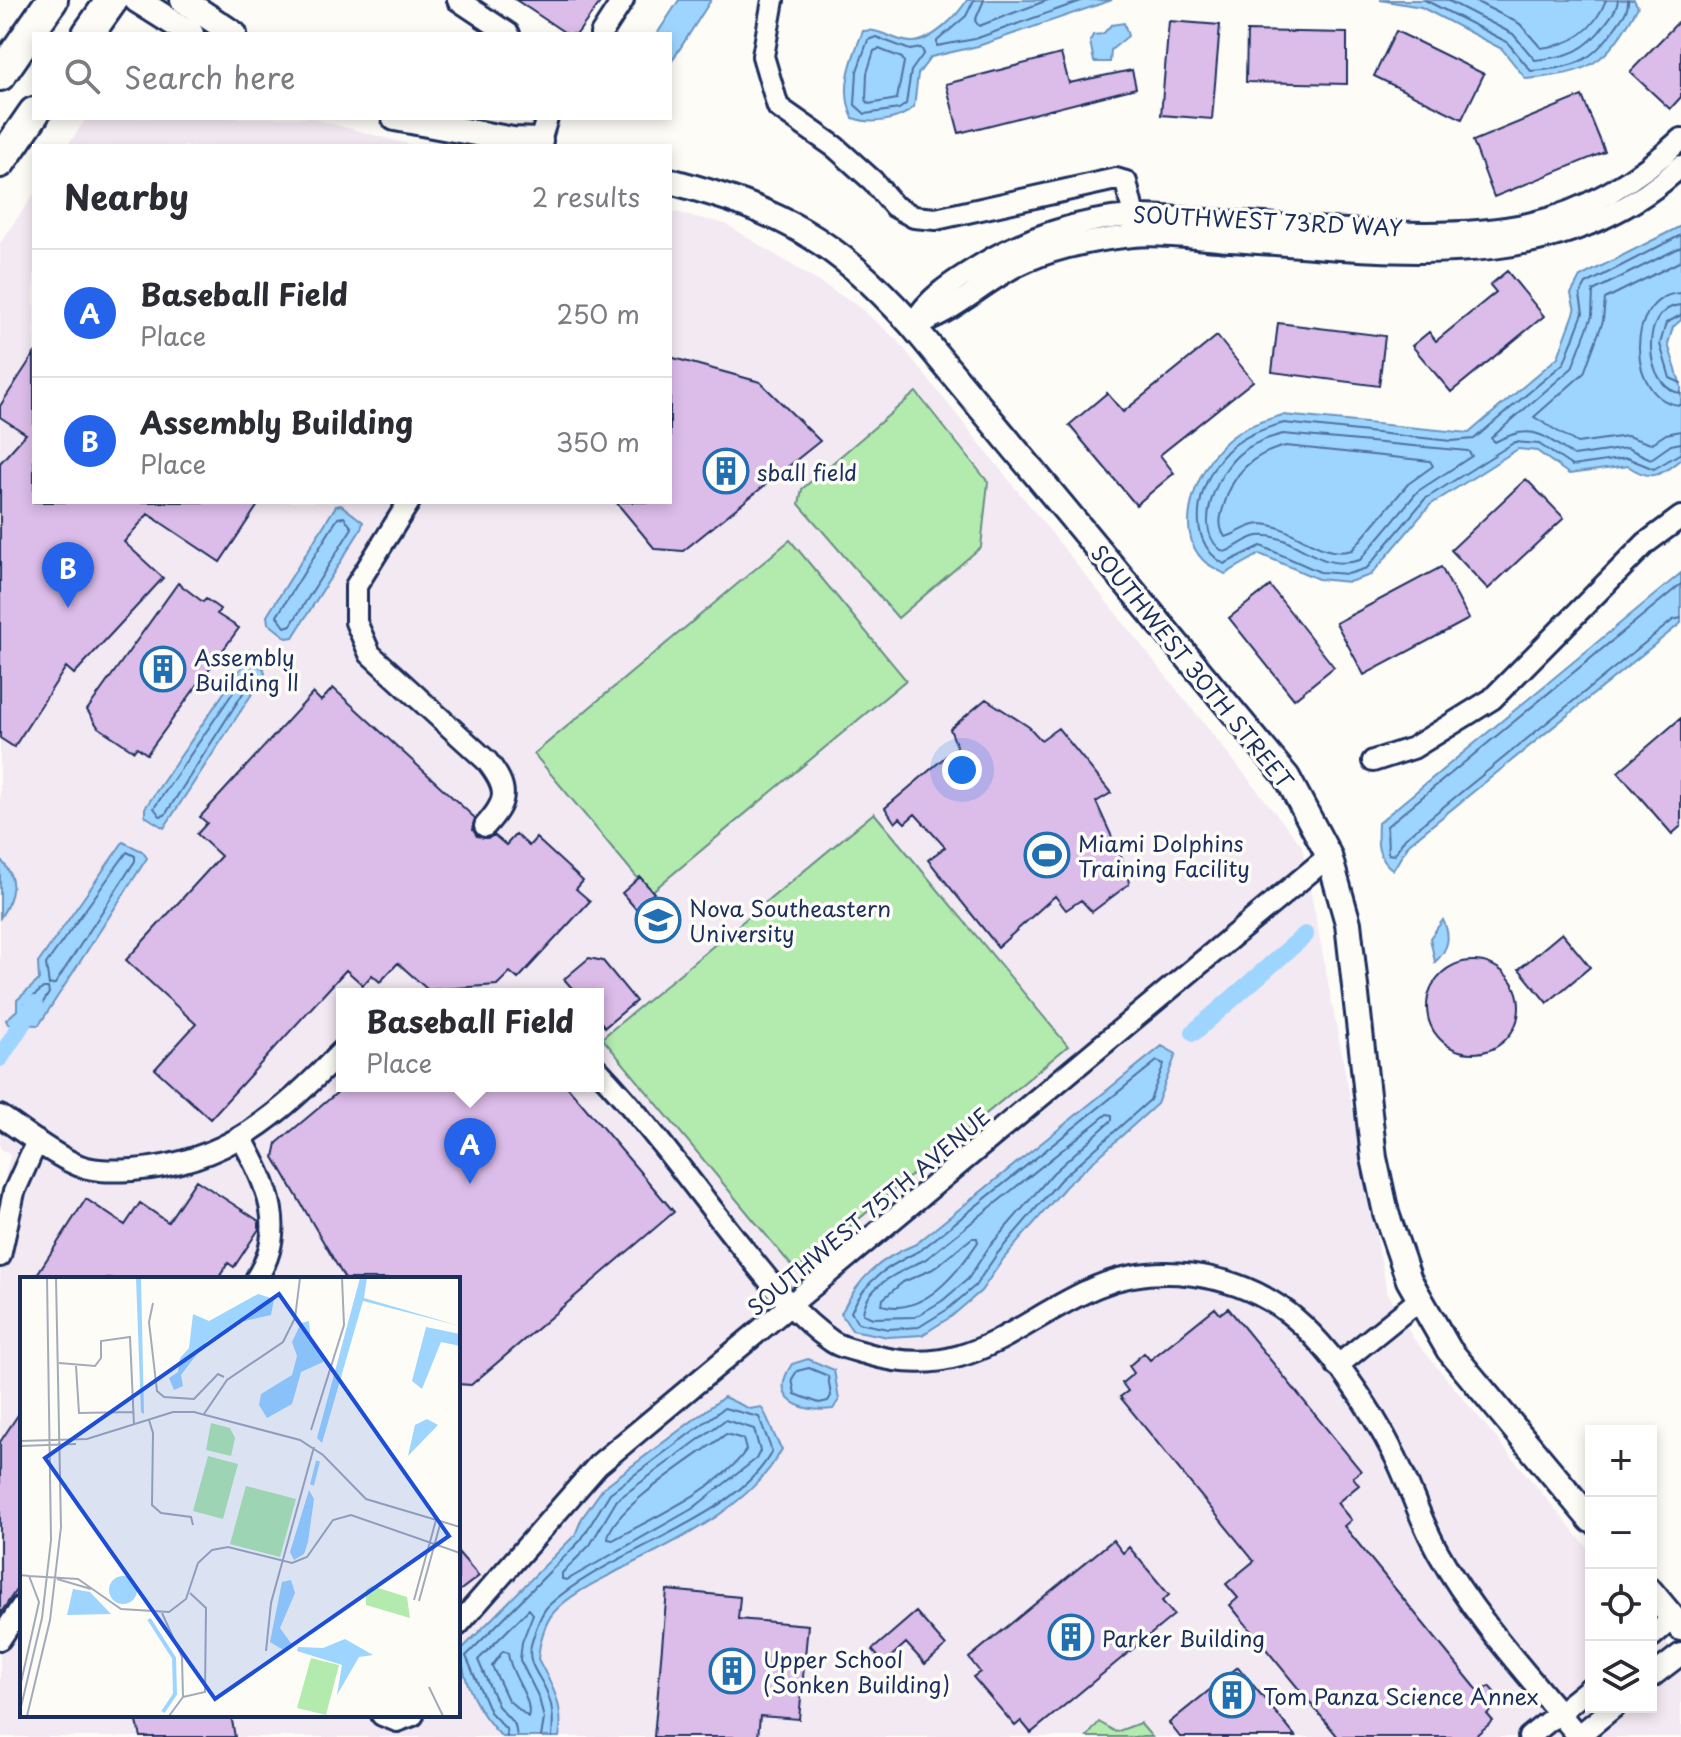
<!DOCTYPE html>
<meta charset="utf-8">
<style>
:root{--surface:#fff;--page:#f2f2f3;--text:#2b2b33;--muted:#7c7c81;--line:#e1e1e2;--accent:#2563eb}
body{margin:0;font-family:"Playpen Sans",sans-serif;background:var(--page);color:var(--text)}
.controls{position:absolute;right:24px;bottom:24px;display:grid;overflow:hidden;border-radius:0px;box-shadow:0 4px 12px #0003}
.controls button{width:72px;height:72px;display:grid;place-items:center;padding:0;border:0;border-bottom:2px solid var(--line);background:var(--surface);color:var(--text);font:40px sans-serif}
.you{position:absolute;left:962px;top:770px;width:28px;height:28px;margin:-20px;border:6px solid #fff;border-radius:50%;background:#1a73e8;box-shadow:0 0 0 12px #1a73e833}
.badge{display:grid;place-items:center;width:52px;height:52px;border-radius:50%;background:var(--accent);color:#fff;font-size:26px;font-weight:700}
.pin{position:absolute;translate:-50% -66px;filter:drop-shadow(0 2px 4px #0008)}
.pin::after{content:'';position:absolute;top:42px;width:28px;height:24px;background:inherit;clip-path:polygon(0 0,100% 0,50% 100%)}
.popup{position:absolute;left:336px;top:988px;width:268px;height:104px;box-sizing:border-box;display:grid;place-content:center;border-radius:0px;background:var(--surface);filter:drop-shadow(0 2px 6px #0005);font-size:26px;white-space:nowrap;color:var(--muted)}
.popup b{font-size:30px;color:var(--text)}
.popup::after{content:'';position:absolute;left:50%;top:100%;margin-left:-16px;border:16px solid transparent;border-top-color:var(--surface)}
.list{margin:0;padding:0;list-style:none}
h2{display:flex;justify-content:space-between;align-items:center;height:104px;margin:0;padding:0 32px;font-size:34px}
h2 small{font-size:26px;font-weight:400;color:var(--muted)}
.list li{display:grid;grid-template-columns:52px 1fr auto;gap:24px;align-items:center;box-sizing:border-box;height:128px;padding:0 32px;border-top:2px solid var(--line)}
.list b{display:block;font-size:30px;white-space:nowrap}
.list p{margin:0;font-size:26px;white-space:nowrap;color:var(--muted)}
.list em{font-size:26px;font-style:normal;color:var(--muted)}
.icon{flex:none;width:44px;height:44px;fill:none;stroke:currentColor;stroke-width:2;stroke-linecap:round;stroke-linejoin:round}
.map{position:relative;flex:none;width:1681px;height:1737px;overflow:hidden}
.search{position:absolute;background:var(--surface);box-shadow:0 4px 12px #0003;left:32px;top:32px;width:640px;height:88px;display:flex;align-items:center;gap:20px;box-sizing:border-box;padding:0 28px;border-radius:0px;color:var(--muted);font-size:30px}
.panel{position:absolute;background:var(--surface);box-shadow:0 4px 12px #0003;left:32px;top:144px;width:640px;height:360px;border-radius:0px}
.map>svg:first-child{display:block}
.built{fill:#f3e9f3;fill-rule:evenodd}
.green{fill:#b3ebae;stroke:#678d86;stroke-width:2}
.water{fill:#9ed5fe;stroke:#6a93be;stroke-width:2}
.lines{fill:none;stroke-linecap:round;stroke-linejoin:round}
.shore{stroke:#4f719e;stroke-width:2}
.canal{stroke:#9ed5fe;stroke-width:18}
.building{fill:#dcbce9;stroke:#1b2f5e;stroke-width:2}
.minor-casing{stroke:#1b2f5e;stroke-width:26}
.tertiary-casing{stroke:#1b2f5e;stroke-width:30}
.primary-casing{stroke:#1b2f5e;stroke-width:36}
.minor{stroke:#fdfcf7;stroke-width:20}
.tertiary{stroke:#fdfcf7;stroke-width:24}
.primary{stroke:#fdfcf7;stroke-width:30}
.labels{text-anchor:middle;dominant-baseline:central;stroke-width:7;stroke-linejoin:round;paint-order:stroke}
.street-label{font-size:22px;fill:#1b2f5e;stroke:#fdfcf7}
.poi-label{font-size:22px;fill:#1b2f5e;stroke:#fdfcf7;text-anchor:start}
.inset-river{fill:none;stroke:#9ed5fe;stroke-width:4}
.inset-road{fill:none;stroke:#a3aaba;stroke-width:2}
.view{fill:#1d4ed8;fill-opacity:0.15;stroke:#1d4ed8;stroke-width:4}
.inset-edge{fill:none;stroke:#1b2f5e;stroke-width:4}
</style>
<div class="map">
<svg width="1681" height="1737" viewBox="0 0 1681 1737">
<rect width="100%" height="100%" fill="#fdfcf7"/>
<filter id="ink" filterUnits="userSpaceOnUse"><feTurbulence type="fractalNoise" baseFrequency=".0125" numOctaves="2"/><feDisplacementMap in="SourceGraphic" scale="16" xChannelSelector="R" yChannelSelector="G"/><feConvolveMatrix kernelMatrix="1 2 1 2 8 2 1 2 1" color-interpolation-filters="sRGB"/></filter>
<g filter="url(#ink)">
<!-- built -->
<path class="built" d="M87 118H310L415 146H67Z
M34 194V502H670V211L726 224 858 306 897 340 1302 846 1387 1291 1413 1338 1591 1552V1707H1651V1624L1681 1660V1737H0V1203L10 1155 0 1148V243ZM342 994H598V1086H342ZM22 1279H458V1715H22Z"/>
<!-- green -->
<path class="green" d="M916 392 988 482 981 547 898 618 799 504 802 489Z
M790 540 906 680 650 893 534 754Z
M874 813 1068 1046 796 1271 602 1038Z
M1099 1722 1116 1732 1140 1723 1152 1737H1087Z"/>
<!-- water -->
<path class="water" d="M679 0H711L670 64V34H657Z
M967 0H1112L978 46 931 57 918 74 914 107C899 121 872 125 853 118 839 89 852 58 863 31 882 28 894 42 912 42 932 42 958 15 967 0Z
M1380 0H1634L1638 7C1605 65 1591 73 1526 79L1502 49 1421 7Z
M1124 23 1128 36 1111 50 1110 62H1094L1090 41 1093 35 1103 34 1111 25Z
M1681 226V320L1673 327 1668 344 1681 386V459C1660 476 1651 482 1628 466L1569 474 1537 451 1518 449 1430 505 1371 575 1349 582 1318 579 1260 554 1225 574C1219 570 1209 566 1204 561 1171 530 1199 466 1226 442 1242 427 1262 421 1283 415L1469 433 1558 357 1575 311 1571 294 1580 277Z
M341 505 363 522 361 529 293 637 287 638 268 623 267 616 336 506Z
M1681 573V623L1409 844 1393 870C1376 857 1377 843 1378 823Z
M247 659 264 669 265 674 164 828 145 816V808Z
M123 842 142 851 147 858 39 1025 8 1024 6 1020 17 1010V1000L39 980 38 963Z
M0 859C19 879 14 897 0 918Z
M1443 920C1451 936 1449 949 1435 962L1430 938Z
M1162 1046 1176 1054 1157 1104 1066 1186 1004 1258 981 1291 952 1316 922 1335 888 1337 852 1330 841 1314C858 1278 879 1259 916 1244Z
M808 1359 834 1370 839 1400 833 1409C801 1413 768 1400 792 1364Z
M724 1397 750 1409 761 1407C771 1421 772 1436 782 1449 752 1506 677 1541 621 1569 599 1581 571 1593 554 1612 544 1623 539 1645 538 1659 552 1685 565 1707 559 1737H502C478 1712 463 1685 461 1650L575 1535 582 1518 604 1487Z"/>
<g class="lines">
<!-- shore -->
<path class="shore" d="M974 0 966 16 937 41V46L975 39 1084 0
M984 0 975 21 979 26 1048 0
M1425 0 1507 42 1531 71C1574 67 1590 64 1615 28 1621 19 1629 11 1628 0
M1447 0 1513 34 1535 60C1569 57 1586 51 1606 23 1612 15 1617 9 1618 0
M1473 0 1520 24 1541 48C1572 45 1594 31 1606 0
M876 37 910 50 921 48 924 53 911 71 906 104 899 109 865 114 855 105 857 71 868 40Z
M879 49 902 58 904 62 897 99 869 104 866 100 867 73 874 51Z
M1681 235 1586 284 1580 295 1583 313 1564 363 1474 439 1451 441 1284 423C1265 428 1248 434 1233 446 1199 474 1181 539 1224 564L1261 546 1320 572 1348 574 1367 568 1425 499 1515 442 1539 444 1572 466 1627 458 1654 469 1681 453
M1681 247 1593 291 1592 316 1572 368 1491 438 1495 442C1532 422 1543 435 1574 456L1627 448 1651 459 1671 445 1681 443
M1681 261 1605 299 1603 321 1584 373 1534 417 1577 443 1627 436 1651 444 1666 434 1681 431
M1681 293C1623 295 1627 403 1681 405
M1681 305C1637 308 1645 390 1681 393
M1681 315 1666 323 1660 344 1670 378 1681 383
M1283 434 1468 451 1472 456 1418 491 1360 560C1316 574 1295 532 1258 536 1245 538 1235 549 1224 552 1191 532 1216 476 1237 456 1250 444 1267 438 1283 434Z
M1286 446 1430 461 1433 466 1408 484 1352 550C1320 560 1293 525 1261 524 1247 524 1237 535 1225 537 1218 526 1220 517 1224 505 1233 473 1252 454 1286 446Z
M344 517 352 528 291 625 285 627 277 616 338 518Z
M1681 584 1387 826 1388 854 1394 855 1405 838 1673 620 1681 618
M249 669 254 676 165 815 160 816 154 808Z
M127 852 135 856V861L55 984 49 985 46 964Z
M43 988H48L49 993 34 1017H26L25 1004Z
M1157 1061 1164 1064 1150 1100 1060 1180 997 1254 975 1286 948 1309 919 1327 888 1329 858 1323 851 1312C866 1278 889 1266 921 1250Z
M1107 1114 1112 1115V1120L1053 1173 989 1247 968 1279 942 1301 915 1317 873 1318 863 1314C866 1283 903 1271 926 1259Z
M972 1238H977L978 1242C958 1272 923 1317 882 1305L883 1299 903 1282 933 1269Z
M809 1368 828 1376 831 1396 828 1401 819 1403 795 1394 792 1379 797 1371Z
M725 1420 754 1429 760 1451 756 1459 692 1509 567 1580 562 1579V1573L590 1545 617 1500Z
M726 1434 743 1439 746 1450C722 1487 652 1518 613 1540L608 1539C609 1510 701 1454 726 1434Z
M503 1651 508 1653C509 1674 534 1699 528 1717L508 1700 492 1666Z
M507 1737 506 1729 490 1712 466 1656 581 1540 610 1493 724 1408 759 1417 772 1451C737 1520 604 1552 548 1606 540 1614 534 1634 531 1645 526 1665 542 1677 548 1695 554 1710 553 1722 552 1737
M517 1737 515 1725 498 1706 478 1660 529 1609 533 1614 522 1642 520 1660 539 1698 544 1719 541 1737"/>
<!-- canal -->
<path class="canal" d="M1194 1032 1305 935
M0 1058 34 1005"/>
</g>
<!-- building -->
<path class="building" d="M516 0H602L577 34H567Z
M1681 19V97L1670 109 1630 72Z
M1169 21 1220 25 1212 119 1161 115Z
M1247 31 1347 33V84L1246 82Z
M1396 31 1484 74 1462 119 1374 76Z
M1061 54 1069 83 1132 70 1136 88 959 133 946 84Z
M1582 96 1605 152 1494 197 1473 141Z
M1507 271 1544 316 1451 392 1412 346 1429 332 1436 341 1496 292 1490 285Z
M1278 323 1385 336 1379 386 1272 372Z
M1217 336 1253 381 1160 455 1174 473 1136 505 1069 425 1107 393 1123 412Z
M34 354V502H260L220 562 148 514 124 542 163 578 74 674 66 667 14 747 0 738V463L26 434 0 417V406Z
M670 357 760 382 820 441 683 551 655 549 616 502H670Z
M1526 479 1564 518 1488 589 1451 550Z
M1441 567 1469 619 1364 675 1336 623Z
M178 583 203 602 206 599 220 609 217 614 239 628 147 754 137 747 134 751 98 727 87 710Z
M1270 586 1334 667 1294 699 1229 618Z
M333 688 475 818 473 830 477 836 489 838 494 835 506 845 516 834 529 846 536 838 583 881 576 889 590 901 518 979 510 972 497 985 428 990 398 963 380 982 372 975 363 985 346 970 210 1119 155 1069 196 1024 126 960 221 856 197 834 207 823 200 817 313 693 321 701Z
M986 699 1029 727 1041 740 1058 728 1111 793 1096 802 1127 870 1129 884 1092 912 1081 900 1066 910 1055 896 998 947 928 860 945 847 915 814 905 823 900 818 895 823 885 808 957 747 950 729Z
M1681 718V826L1672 834 1618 772Z
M640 877 654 893 636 909 622 893Z
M1562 933 1590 967 1547 1003 1519 969Z
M589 958 603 961 636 1001 605 1027 598 1019V994H577L564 979Z
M1427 1007a46 46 0 1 1 92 0a46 46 0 1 1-92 0Z
M345 1086H567L674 1212 471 1385 458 1384V1279H345L274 1157 277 1143Z
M196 1180 259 1221V1229L234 1267 228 1263 218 1279H34L86 1199 125 1225 140 1203 168 1222Z
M1215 1308 1220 1314 1228 1308 1361 1471 1353 1477 1359 1485 1337 1503 1351 1520 1344 1526 1480 1693 1489 1686 1502 1701 1487 1714 1493 1721 1474 1737H1338L1230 1605 1238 1598 1226 1584 1254 1561 1120 1397 1128 1391 1122 1383 1134 1373 1129 1366 1144 1353 1150 1360Z
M22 1409V1581L0 1614V1442Z
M1113 1540 1123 1553 1129 1547 1169 1595 1162 1601 1174 1615 1031 1733 1021 1721 1015 1726 973 1677 980 1672 969 1658Z
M458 1552 479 1576 458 1592Z
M667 1590 740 1597 738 1619 808 1625 799 1719 760 1716 758 1737H654Z
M916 1612 946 1646 925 1664 906 1643 884 1663 872 1650Z
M1238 1667 1296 1737H1180L1169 1723Z
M135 1715H231L235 1737H141Z"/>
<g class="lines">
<!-- minor casing -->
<g class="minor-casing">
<path id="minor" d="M458 0 509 34
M773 0 763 56 778 107 835 147 873 181 894 206 914 217 936 219 1116 179 1126 182 1134 216
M601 34 623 0
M540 141 547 118
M912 325C929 297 951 283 979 266 1025 238 1079 219 1134 216 1157 215 1183 219 1207 220 1303 225 1436 244 1528 224 1585 212 1639 179 1681 139
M912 325C951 315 980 285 1016 266 1051 248 1094 240 1133 236 1164 233 1199 239 1230 241 1383 250 1557 282 1681 166
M409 502 356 586V622L370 654 487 761C509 789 508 801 485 826
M1373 761 1413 748 1492 699 1646 543 1681 517
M598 1070C650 1125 694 1187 741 1246 768 1279 794 1315 830 1340 840 1348 856 1350 868 1354 967 1384 1015 1322 1096 1287 1155 1262 1228 1272 1280 1307 1325 1337 1372 1410 1396 1458 1411 1489 1421 1522 1438 1552 1475 1619 1531 1678 1579 1737
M0 1116C23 1131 47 1151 73 1163 90 1172 114 1171 133 1170 227 1163 279 1115 342 1051
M242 1139C268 1186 288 1230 256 1279
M0 1256 14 1192 37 1141
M1337 1366 1420 1299
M458 1625 598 1465 1329 856
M1651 1637 1673 1618
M0 1639 22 1606
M1651 1677 1681 1654
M382 1715 397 1721 413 1715
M1529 1737 1591 1687
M1577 1737 1614 1707"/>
</g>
<!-- tertiary casing -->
<g class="tertiary-casing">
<path id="tertiary" d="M137 0 191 34
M183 0 234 34
M395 118 513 140 540 141
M670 181C782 211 833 238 912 325L1287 777 1329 856 1348 923 1374 1158 1386 1213 1409 1280 1449 1350 1591 1520
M1651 1592 1681 1628"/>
</g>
<!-- primary casing -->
<g class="primary-casing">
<path id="primary" d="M88 34 112 0
M0 75 52 0
M0 162 34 113"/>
</g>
<!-- minor -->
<use href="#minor" class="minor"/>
<!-- tertiary -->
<use href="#tertiary" class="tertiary"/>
<!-- primary -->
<use href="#primary" class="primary"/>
</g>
</g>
<!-- icons -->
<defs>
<g id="building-ring" transform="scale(2.3)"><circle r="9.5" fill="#fdfcf7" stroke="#1f6fb2" stroke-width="1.5"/><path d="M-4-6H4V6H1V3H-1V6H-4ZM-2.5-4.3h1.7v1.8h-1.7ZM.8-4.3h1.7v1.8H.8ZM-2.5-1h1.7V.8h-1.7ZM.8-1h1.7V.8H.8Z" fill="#1f6fb2"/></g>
<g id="stadium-ring" transform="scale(2.3)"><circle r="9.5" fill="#fdfcf7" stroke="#1f6fb2" stroke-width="1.5"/><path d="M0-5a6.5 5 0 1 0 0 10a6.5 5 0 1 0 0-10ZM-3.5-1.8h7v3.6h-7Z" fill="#1f6fb2"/></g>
<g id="university-ring" transform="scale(2.3)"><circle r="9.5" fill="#fdfcf7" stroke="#1f6fb2" stroke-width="1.5"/><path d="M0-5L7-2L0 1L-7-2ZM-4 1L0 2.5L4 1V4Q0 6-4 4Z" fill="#1f6fb2"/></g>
</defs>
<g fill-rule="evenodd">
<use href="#building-ring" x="726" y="471"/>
<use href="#building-ring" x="163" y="669"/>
<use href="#stadium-ring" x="1047" y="855"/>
<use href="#university-ring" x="658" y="920"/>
<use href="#building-ring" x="1071" y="1637"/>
<use href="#building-ring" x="732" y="1671"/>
<use href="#building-ring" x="1232" y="1695"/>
</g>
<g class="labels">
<!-- street labels -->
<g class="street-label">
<text transform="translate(1268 220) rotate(3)">SOUTHWEST 73RD WAY</text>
<text transform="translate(1193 666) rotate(51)">SOUTHWEST 30TH STREET</text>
<text transform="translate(868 1211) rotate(-40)">SOUTHWEST 75TH AVENUE</text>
</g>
<!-- poi labels -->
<g class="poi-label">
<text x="757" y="471">sball field</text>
<text x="194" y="656">Assembly<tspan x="194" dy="25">Building ll</tspan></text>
<text x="1078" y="842">Miami Dolphins<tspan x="1078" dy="25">Training Facility</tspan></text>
<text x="689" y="907">Nova Southeastern<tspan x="689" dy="25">University</tspan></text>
<text x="1102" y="1637">Parker Building</text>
<text x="763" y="1658">Upper School<tspan x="763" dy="25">(Sonken Building)</tspan></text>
<text x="1263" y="1695">Tom Panza Science Annex</text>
</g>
</g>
<!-- overview -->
<g transform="translate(20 1277)">
<rect width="440" height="440" fill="#fdfcf7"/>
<path d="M191 146 210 151 215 161 211 179 186 173ZM188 179 218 187 203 242 173 234ZM226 209 276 222 260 280 210 267ZM352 309 387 320 390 341 346 328V313ZM291 381 319 388 306 438 277 431Z" fill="#b3ebae"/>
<path d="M116 1H121L124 137 121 135ZM340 1H347L344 21 440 49 343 24 302 166 297 161ZM238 17 254 22 251 38 220 45 186 65 161 98 163 109 154 113 149 101 158 95 160 81 169 71 173 37 189 44ZM289 44 291 66 304 77 303 85 281 95 272 127 247 141 239 128 241 117 272 98 277 79 272 65 281 46ZM406 50 440 57V69L421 65 402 112 392 104ZM407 142 418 148 388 179 395 148ZM289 213 294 222 288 265 284 277 274 283 270 275ZM89 313a14 14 0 1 1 28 0a14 14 0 1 1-28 0ZM271 303 275 316 260 351 273 369 265 374 250 365 262 305ZM53 312 70 315 91 337 47 338ZM325 362 353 378 339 380 317 418 322 388 277 374 278 370 303 371Z" fill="#9ed5fe"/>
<path class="inset-river" d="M292 208 298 184M129 342 154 381 155 417 143 435"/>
<path class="inset-road" d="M270 1H295M133 26 129 45 137 114 144 120 174 122 198 97 204 100M39 86 75 89 81 81V64L110 60 114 148M56 89 59 136 113 135M184 137 207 103 263 65 275 41 280 1M129 143 133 156 132 228 141 236 171 240 173 248M291 153 324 48 322 1M0 164 67 162 153 135H174L280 163 303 178 346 222 440 250M0 169 56 167M0 298 9 299 19 325 0 410M9 299 58 302 101 332 149 335 166 322 178 286 192 273 208 270 272 286 287 280 313 243 331 238 440 276M37 302 71 312M394 323 416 243M399 324 421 244M142 336 162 380 163 420 149 439M246 374 251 326 294 170M409 410 423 439M163 420 185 415 186 331 170 316M0 434 22 341 31 263 27 1M7 439 30 343 41 250 36 1"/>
<path class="view" d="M259 17 429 259 195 422 25 181Z"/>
<rect width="440" height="440" class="inset-edge"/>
</g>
</svg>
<div class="controls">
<button>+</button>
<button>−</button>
<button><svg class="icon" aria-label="locate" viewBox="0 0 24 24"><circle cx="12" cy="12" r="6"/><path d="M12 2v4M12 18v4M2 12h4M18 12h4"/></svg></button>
<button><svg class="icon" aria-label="layers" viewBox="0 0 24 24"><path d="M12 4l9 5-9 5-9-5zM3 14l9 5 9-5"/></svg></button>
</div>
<div class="you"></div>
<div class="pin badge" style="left:470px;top:1184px">A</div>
<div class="popup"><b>Baseball Field</b>Place</div>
<div class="pin badge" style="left:68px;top:608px">B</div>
<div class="search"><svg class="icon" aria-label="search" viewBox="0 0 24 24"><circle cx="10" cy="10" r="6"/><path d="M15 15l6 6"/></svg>Search here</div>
<section class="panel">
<h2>Nearby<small>2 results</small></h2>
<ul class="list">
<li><span class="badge">A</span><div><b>Baseball Field</b><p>Place</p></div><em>250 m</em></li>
<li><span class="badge">B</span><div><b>Assembly Building</b><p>Place</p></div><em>350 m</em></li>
</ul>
</section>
</div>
